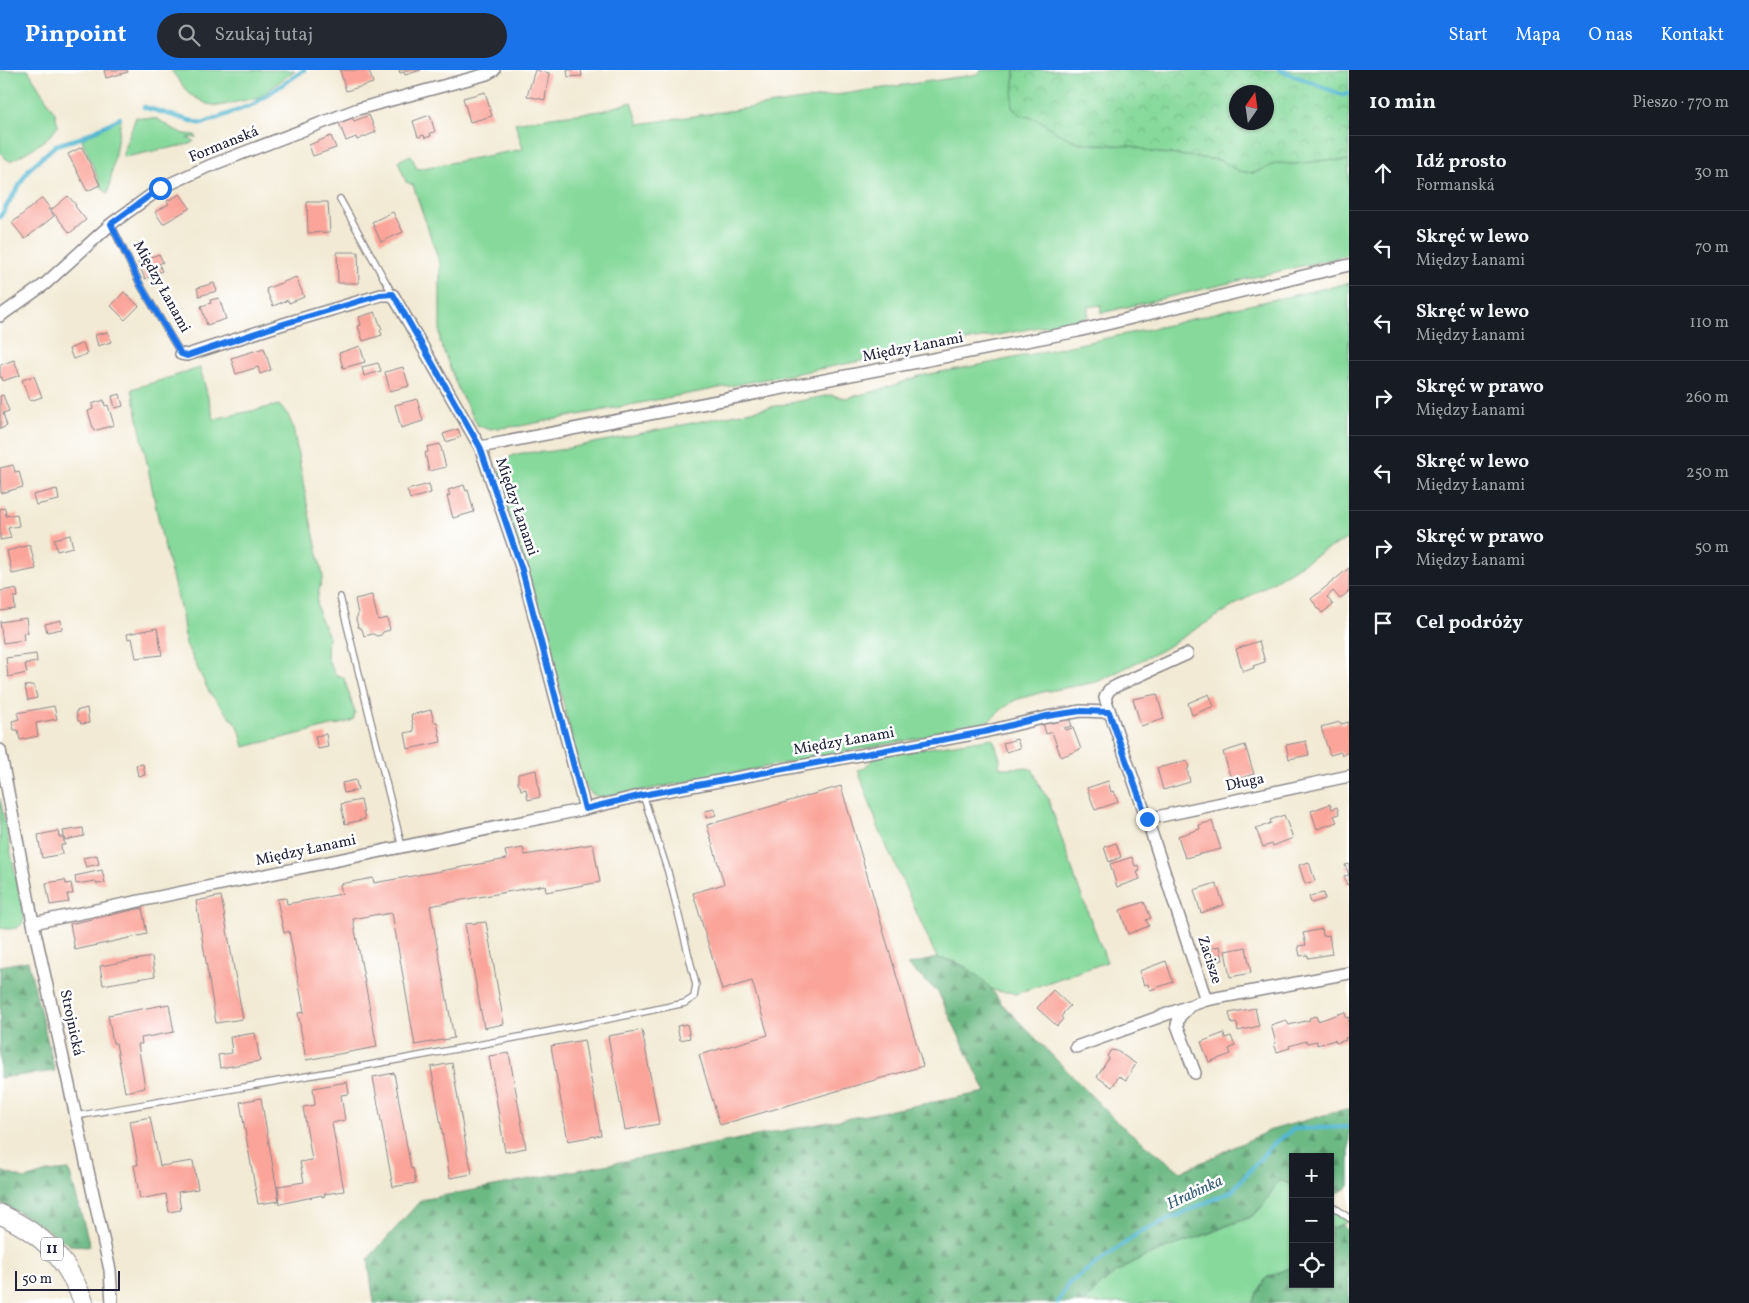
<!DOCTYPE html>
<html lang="pl">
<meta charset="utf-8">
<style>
:root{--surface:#171b24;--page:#242831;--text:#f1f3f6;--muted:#9ea1a6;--line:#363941;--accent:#1a73e8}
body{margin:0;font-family:Vollkorn,serif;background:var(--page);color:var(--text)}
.controls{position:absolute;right:15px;bottom:15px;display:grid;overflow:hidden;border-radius:0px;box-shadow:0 1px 4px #0004}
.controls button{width:45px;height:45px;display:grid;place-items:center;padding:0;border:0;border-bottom:1px solid var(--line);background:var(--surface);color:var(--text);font:25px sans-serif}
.compass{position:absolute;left:1229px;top:15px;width:45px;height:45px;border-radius:50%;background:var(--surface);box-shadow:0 1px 4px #0004;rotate:13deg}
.scale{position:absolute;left:15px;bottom:12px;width:105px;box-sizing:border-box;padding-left:5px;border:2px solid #22223b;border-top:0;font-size:14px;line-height:18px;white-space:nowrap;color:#22223b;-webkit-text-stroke:4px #fff;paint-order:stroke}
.stop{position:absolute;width:15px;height:15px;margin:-11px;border:4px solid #1a73e8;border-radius:50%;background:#fff}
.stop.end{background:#1a73e8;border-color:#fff;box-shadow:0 1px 5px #0008}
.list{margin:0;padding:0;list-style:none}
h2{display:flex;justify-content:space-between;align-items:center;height:65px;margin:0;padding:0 20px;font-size:21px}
h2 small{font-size:16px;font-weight:400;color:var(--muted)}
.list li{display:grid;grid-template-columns:32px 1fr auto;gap:15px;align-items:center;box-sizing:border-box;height:75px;padding:0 20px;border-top:1px solid var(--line)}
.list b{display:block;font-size:19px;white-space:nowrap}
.list p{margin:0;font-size:16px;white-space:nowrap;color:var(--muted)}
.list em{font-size:16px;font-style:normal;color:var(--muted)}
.icon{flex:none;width:28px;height:28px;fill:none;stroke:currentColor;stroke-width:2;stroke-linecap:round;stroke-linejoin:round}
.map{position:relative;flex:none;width:1349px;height:1233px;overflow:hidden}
header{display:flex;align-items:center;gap:30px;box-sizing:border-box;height:70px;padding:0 25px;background:var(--accent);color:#fff}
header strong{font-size:24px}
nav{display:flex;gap:28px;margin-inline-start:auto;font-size:18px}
.search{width:350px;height:45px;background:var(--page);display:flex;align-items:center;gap:12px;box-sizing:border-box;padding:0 18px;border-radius:28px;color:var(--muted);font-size:19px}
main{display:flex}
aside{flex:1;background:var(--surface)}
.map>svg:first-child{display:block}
.grass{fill:#86d99b;stroke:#547e6b}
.forest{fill:url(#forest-firs);stroke:#476e5f}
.park{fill:url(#park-crowns);stroke:#547e6b;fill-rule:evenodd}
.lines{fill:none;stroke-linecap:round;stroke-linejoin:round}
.stream{stroke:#53b7d1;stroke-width:4.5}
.building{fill:#faa49a}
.service-casing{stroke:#8a8688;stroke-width:8}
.minor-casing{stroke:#8a8688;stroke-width:14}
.trunk-casing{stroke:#8a8688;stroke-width:21}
.service{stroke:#fff;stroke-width:5.5}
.minor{stroke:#fff;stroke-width:11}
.trunk{stroke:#fff;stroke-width:19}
.route{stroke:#1a73e8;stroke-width:6}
.labels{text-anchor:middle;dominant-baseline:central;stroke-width:5;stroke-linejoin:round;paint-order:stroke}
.shield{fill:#fff;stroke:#646476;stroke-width:1}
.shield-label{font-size:14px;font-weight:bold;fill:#22223b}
.street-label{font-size:15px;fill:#22223b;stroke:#fff}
.water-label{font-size:16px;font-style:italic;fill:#365e77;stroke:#fff}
</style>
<header>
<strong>Pinpoint</strong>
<div class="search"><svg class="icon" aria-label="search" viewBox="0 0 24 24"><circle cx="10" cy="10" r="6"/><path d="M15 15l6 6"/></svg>Szukaj tutaj</div>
<nav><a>Start</a><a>Mapa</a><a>O nas</a><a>Kontakt</a></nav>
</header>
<main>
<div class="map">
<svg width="1349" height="1233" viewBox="0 0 1349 1233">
<defs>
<pattern id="forest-firs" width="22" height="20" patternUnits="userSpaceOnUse" patternTransform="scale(1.25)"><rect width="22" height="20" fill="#6cb983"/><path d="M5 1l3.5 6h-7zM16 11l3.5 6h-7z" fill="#58966c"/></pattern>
<pattern id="park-crowns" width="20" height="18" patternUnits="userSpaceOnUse" patternTransform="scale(1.25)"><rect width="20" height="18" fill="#86d99b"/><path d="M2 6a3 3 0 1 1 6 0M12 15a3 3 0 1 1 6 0" fill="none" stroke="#73ba86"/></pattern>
</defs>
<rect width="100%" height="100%" fill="#fff"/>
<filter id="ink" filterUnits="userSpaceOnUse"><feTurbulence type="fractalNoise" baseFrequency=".02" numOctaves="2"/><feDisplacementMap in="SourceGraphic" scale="10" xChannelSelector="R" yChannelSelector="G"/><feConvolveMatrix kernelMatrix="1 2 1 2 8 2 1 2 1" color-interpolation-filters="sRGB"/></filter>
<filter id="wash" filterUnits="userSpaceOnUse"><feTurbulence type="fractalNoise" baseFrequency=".0096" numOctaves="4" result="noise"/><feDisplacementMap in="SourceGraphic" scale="20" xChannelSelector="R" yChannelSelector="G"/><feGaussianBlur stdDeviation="1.12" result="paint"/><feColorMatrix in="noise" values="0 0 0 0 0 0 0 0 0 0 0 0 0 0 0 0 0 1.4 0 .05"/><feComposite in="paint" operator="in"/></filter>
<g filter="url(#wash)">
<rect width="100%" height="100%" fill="#f2ead4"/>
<!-- grass -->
<path class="grass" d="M0 0H28L55 43 58 56C50 70 25 83 11 91L6 89 0 82Z
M171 0H295L260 27 219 36 207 34 189 24Z
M980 0H1015L1014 18 1020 44 1041 51 1057 63 1080 73 1132 76 1152 82 1220 90 1238 101 1253 103 1277 93 1294 94 1326 90 1349 91V185L1101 243V235L1088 237V246L1076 250 520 356 488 359 478 356 459 321 440 272V194L413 115 406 112 398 91 411 85 417 99 523 79 515 53 551 47 601 41 632 32 639 54 979 4Z
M136 47 158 49 174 60 185 64 195 65 197 67 187 68 194 71 190 74 124 87 123 85 125 76Z
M119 49H121L108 124 102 118 82 70V69Z
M1349 213V468L1323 481 1162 580 1097 612 1043 622 1015 630 1001 640 983 656 650 719 600 727C588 725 585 715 580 705L546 559 496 410C505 382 515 383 541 382 549 382 557 380 564 379L830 325 846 328 884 319 919 306 985 294 1173 254 1226 240Z
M200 298 214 349 279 335 288 345 293 357 308 439 323 506 319 520 317 533 320 549 328 564 327 588 335 604 344 608 355 643 353 650 348 652 244 677 239 658 209 622 186 574 182 545 162 467 132 319Z
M993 668 1000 689 999 697C1011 700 1022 695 1033 700L1041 719 1048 728 1077 814 1107 892 1015 924C1007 920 999 924 992 919 968 903 970 892 937 888L879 759 858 700 864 698 877 686Z
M0 728 24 848C23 860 9 860 0 858Z
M1279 1110 1293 1115V1196L1266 1208 1252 1233H1085C1122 1183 1174 1180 1227 1156 1235 1152 1251 1149 1257 1142 1266 1133 1272 1120 1279 1110Z
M1330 1129V1142L1340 1145 1348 1152 1330 1159Z"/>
<!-- forest -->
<path class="forest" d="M937 888C967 892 986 910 1002 934L1118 1053 1181 1102 1268 1061 1349 1038V1116L1330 1129V1087H1293V1115L1279 1110C1272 1120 1266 1133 1257 1142 1251 1149 1235 1152 1226 1156 1174 1180 1122 1183 1085 1233H374L368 1189 421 1130 986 1022 938 922 907 895Z
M28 891 55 1001 0 1008V896Z
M69 1100 90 1176 70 1175 31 1149 0 1133V1101L25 1109 47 1102Z
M1343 1155 1349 1163V1233H1252L1266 1208 1293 1196V1214H1330V1159Z"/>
<!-- park -->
<path class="park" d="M1015 0H1349V91L1326 90 1294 94 1277 93 1253 103 1238 101 1220 90 1152 82 1132 76 1080 73 1057 63 1041 51 1020 44 1012 38ZM1236 22H1266V52H1236Z"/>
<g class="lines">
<!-- stream -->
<path class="stream" d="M1280 0 1343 25 1349 23
M144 37 202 54 254 34 304 0
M0 147 29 99 56 75 80 68 120 48
M1058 1233 1068 1214 1140 1162 1232 1121 1272 1075 1294 1059 1349 1057"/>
</g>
<g id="blocks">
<!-- building -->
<path class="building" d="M104 0H127L128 2 106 8Z
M340 0H369L373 13 346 21Z
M399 0H421L405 5 404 2 400 3Z
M535 0 549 3 545 30 527 26Z
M567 0H581L582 6 568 7Z
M485 22 492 46 470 52 463 28Z
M369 45 376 62 357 70 356 67 346 71 339 53 352 48 354 51Z
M430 45 435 62 430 63 431 66 425 68 424 65 418 67 413 51Z
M331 66 336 78 313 86 309 75Z
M82 77 100 115 87 121 68 84Z
M180 124 190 138 163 154 155 142 169 134 167 131Z
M68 126 76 135 75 136 86 150 70 163 51 140Z
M42 128 50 138 48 139 54 146 25 169 12 153Z
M307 132H328L330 162 308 163Z
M393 142 403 162 381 172 372 152Z
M337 182H358L359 213H338Z
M159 184 163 192 159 194 162 201 145 209 138 192Z
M296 207 304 227 289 233 288 230 273 236 266 219Z
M214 213 217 221 199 226 197 218Z
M124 222 139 236 125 250 111 236Z
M219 228 226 249 207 255 201 236 211 233 210 230Z
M375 242 382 259 380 260 382 265 363 271 358 256 361 255 359 247Z
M108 262 111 272 98 276 95 265Z
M83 273 87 284 73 289 69 279Z
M360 276 365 292 343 298 339 283Z
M264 278 271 300 260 304 258 297 236 304 231 288Z
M14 290 20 305 3 311 2 307 0 308V295Z
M378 293 381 301 364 306 362 297Z
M403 297 409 316 390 321 385 302Z
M34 306 42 327 30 331 22 310Z
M120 324 123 336 115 338 112 326Z
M3 325 9 341 3 343 7 356 0 359V326Z
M417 329 423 351 401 358 395 335Z
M104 330 105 336 108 335 114 355 94 361 88 341 93 339 92 334Z
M458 359 461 367 446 372 443 364Z
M440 374 446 397 429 401 425 383 428 382 427 377Z
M13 395 15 402 19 401 23 417 1 423 0 398Z
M429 414 431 423 410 429 407 420Z
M464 415 466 421 468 420 474 442 453 448 447 426 450 425 448 420Z
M57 419 59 430 36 435 33 425Z
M5 438 6 446 17 444 19 456 8 458 11 468 0 470V439Z
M70 465 73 477 57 481 54 469Z
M30 475 36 499 12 504 7 481Z
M1349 498V521L1340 529 1333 521 1327 527 1333 535 1322 543 1311 529Z
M13 519 17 520 18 527H14L15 539 0 541V521Z
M372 525 378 550 387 548 390 560 383 562 381 565 377 566 373 564 364 566 362 559 358 557 356 549 358 544 355 529Z
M26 548 28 563H23L24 570 3 573 0 552Z
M61 550 62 559 47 562 45 554Z
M157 558 162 585 136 588 132 568 128 569 127 564Z
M1259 571 1265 592 1253 596 1254 598 1243 602 1236 579Z
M36 584 37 592 25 594 27 603 8 607 6 588Z
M34 615 37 628 28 630 25 616Z
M1157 624 1164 649 1141 656 1133 629Z
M1209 624 1214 636 1192 645 1188 633Z
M54 636 57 649 36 653 38 666 20 670 18 660H14L12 651 19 649 17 643Z
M87 638 89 653 81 654 80 651H78L76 641Z
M431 640 434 652H437L441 672 408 679 405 663 414 661 411 645Z
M1068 645 1072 656 1064 658 1065 660 1073 658 1081 679 1061 687 1052 662 1046 664 1043 653 1055 649 1056 652 1060 650 1059 648Z
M1340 652 1341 654 1349 652V681L1342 686 1341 682 1330 685 1321 657Z
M326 664 328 677 318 679 315 666Z
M1017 669 1020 678 1006 682 1003 673Z
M1306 671 1309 685 1289 689 1286 675Z
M1245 675 1254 704 1237 709V707L1231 709 1223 682Z
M1187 691 1189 698 1187 699 1190 712 1163 720 1157 698Z
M143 694 145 705 138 706 136 695Z
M536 700 540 727 528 730 526 719 521 720 520 716 518 714V704Z
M356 710 358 720 344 723 342 713Z
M1108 711 1111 722 1114 721 1118 732 1095 740 1087 718Z
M841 716 923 996 720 1055 699 985 768 965 752 911 722 920 693 823 724 814 707 755Z
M361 730 365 749 345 754 341 734Z
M1330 734 1332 739 1337 737 1339 744 1334 746 1337 752 1317 759 1311 741Z
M714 739 716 745 706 748 705 741Z
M1284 745 1293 768 1273 776 1272 774 1263 777 1256 759 1271 753 1270 750Z
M1212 751 1221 779 1185 788 1178 766 1200 759 1199 755Z
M83 758 84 766 65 770 63 761Z
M58 761 59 767H63L65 775H61L62 784 42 788 38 765Z
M1116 773 1121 787 1109 792 1104 777Z
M593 774 600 812 546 822 545 815 430 836 454 968 415 975 392 843 380 845 379 844 353 849 377 977 306 990 298 943 304 942 289 861 284 863 277 829 286 828 287 834 342 824 340 814 373 808 374 813 507 789 505 781 523 778 525 785Z
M97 785 99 794 86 797 83 788Z
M1132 787 1135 796 1138 795 1140 801 1137 802 1140 809 1117 817 1110 794Z
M1309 792 1315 811 1305 814 1299 795Z
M1349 794V814L1347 815 1344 806 1349 805 1345 795Z
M102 800 105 813 97 814 96 811 76 814 75 806Z
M65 810 66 814 71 813 73 824H67L69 832 50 835 46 813Z
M1216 813 1224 835 1201 843 1194 820Z
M1324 823 1325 829 1311 833 1309 826Z
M221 826 243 949 216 953 196 831Z
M1144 832 1151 848 1146 850 1149 856 1128 864 1120 840Z
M142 838 147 864 75 880 70 854Z
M486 852 504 954 484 958 465 854Z
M1322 859 1323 866 1329 865 1332 884 1308 888V885L1300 886 1298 876 1306 875 1303 863Z
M1220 876 1223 890 1206 894 1203 880Z
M1246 877 1251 903 1230 907 1225 881Z
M152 887 155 906 103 915 100 896Z
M1166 891 1173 912 1150 920 1148 914 1144 915 1139 901Z
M1053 920 1070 936 1063 943H1064L1061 947 1063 949 1057 956 1037 938Z
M169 934 174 962 141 968 142 974H138L145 1018 125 1022 116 973H113L108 945Z
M1255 938 1259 956 1238 961 1237 953 1232 954 1229 943Z
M1345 942 1346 948 1349 947V967L1345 968 1346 970 1336 973 1335 970 1317 975V971L1307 973 1306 971 1289 976 1290 978 1277 982 1274 974 1276 973 1271 955 1286 950 1289 955 1310 950 1309 948 1316 946 1318 951Z
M687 954 690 968 680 970 677 956Z
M642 960 659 1054 625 1060 608 966Z
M255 963 260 991 220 998 218 985 232 983 230 967Z
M1224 963 1225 968 1231 966 1235 976 1229 979 1231 984 1209 992 1201 972Z
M584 970 601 1065 568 1071 551 976Z
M1111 980 1117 981 1136 994 1126 1010 1119 1006 1112 1017 1097 1007 1109 988 1107 986Z
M509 983 526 1078 505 1082 489 986Z
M452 993 468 1088H469L472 1104 450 1108 431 997Z
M394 1003 411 1099 413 1098 416 1113 393 1117 373 1007Z
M347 1012 349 1024 341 1025 345 1050 332 1053 344 1121 324 1124 325 1126 322 1127V1125L280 1134 278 1116 304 1112 300 1092 312 1090 303 1037 315 1035 313 1018Z
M261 1028 279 1131 258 1134 240 1032Z
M150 1047 160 1096 193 1091 198 1119 178 1122 181 1140 169 1142 166 1124 140 1129 134 1095H138L130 1051Z"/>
</g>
</g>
<g filter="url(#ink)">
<use href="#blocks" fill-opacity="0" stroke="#8a8688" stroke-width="1"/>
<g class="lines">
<!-- service casing -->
<g class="service-casing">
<path id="service" d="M340 129 393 225
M111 154 141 216 181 284
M340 527 402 777
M76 1046C279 1011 483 977 685 933L694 927 696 915 668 802 643 725
M1331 1135 1349 1148"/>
</g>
<!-- minor casing -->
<g class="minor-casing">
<path id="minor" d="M0 246 45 214 111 154 161 118 209 96 358 39 487 4 494 0
M181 284 187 285 280 255 381 225H393L480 377 522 500 585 739
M480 377 1078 261 1349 195
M1187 584 1116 616 1109 620 1105 628 1147 749 1206 930
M0 680 33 853 110 1200 112 1233
M1147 749 1349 706
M33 853 585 739 643 725 984 662 1047 647 1081 641 1109 642
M1188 938 1179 947 1177 955 1195 1003
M1076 977 1206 930 1349 903"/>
</g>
<!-- trunk casing -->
<g class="trunk-casing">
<path id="trunk" d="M0 1144C44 1165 66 1187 84 1233"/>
</g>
<!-- service -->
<use href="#service" class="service"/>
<!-- minor -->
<use href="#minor" class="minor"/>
<!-- trunk -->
<use href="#trunk" class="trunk"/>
</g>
</g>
<g class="lines" filter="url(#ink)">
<!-- route -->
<path class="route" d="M160 118 111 154 141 216 181 284 187 286 280 255 380 225 393 224 480 377 522 500 585 739 643 725 984 662 1047 646 1081 641 1109 642 1147 749"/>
</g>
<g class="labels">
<!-- shield labels -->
<rect class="shield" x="41" y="1167.5" width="22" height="23" rx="4"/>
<g class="shield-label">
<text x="52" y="1179">11</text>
</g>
<!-- street labels -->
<g class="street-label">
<text transform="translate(224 75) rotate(-22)">Formanská</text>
<text transform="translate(161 217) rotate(61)">Między Łanami</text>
<text transform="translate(913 278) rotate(-11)">Między Łanami</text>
<text transform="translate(516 437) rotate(71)">Między Łanami</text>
<text transform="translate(844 672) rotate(-10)">Między Łanami</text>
<text transform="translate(1245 713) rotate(-12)">Długa</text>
<text transform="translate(306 781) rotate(-12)">Między Łanami</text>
<text transform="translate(1209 890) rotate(72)">Zacisze</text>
<text transform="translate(71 953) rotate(78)">Strojnická</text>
</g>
<!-- water labels -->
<g class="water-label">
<text transform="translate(1195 1123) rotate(-25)">Hrabinka</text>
</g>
</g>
</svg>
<div class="controls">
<button>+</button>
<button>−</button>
<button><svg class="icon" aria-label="locate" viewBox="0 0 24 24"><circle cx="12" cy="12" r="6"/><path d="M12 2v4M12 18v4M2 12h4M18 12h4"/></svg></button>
</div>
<svg class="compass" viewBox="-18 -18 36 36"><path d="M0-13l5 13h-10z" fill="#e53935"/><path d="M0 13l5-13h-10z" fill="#9ea1a6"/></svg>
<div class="scale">50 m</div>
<div class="stop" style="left:160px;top:118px"></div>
<div class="stop end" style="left:1147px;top:749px"></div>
</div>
<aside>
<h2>10 min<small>Pieszo · 770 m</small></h2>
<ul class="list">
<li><svg class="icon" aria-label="ahead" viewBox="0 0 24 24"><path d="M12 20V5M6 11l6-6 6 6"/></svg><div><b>Idź prosto</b><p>Formanská</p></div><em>30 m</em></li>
<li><svg class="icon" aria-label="left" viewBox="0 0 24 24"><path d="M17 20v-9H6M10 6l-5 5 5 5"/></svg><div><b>Skręć w lewo</b><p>Między Łanami</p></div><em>70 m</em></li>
<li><svg class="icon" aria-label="left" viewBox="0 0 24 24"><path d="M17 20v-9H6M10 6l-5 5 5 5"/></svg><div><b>Skręć w lewo</b><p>Między Łanami</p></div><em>110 m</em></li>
<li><svg class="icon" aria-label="right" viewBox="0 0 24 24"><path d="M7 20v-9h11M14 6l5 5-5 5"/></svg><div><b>Skręć w prawo</b><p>Między Łanami</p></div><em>260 m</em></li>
<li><svg class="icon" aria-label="left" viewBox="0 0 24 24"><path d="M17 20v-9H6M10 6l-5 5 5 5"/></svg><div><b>Skręć w lewo</b><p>Między Łanami</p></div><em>250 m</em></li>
<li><svg class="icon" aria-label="right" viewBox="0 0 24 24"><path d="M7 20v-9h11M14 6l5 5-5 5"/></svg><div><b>Skręć w prawo</b><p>Między Łanami</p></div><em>50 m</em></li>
<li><svg class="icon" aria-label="arrive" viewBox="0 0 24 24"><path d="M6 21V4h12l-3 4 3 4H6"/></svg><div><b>Cel podróży</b></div></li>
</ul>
</aside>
</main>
